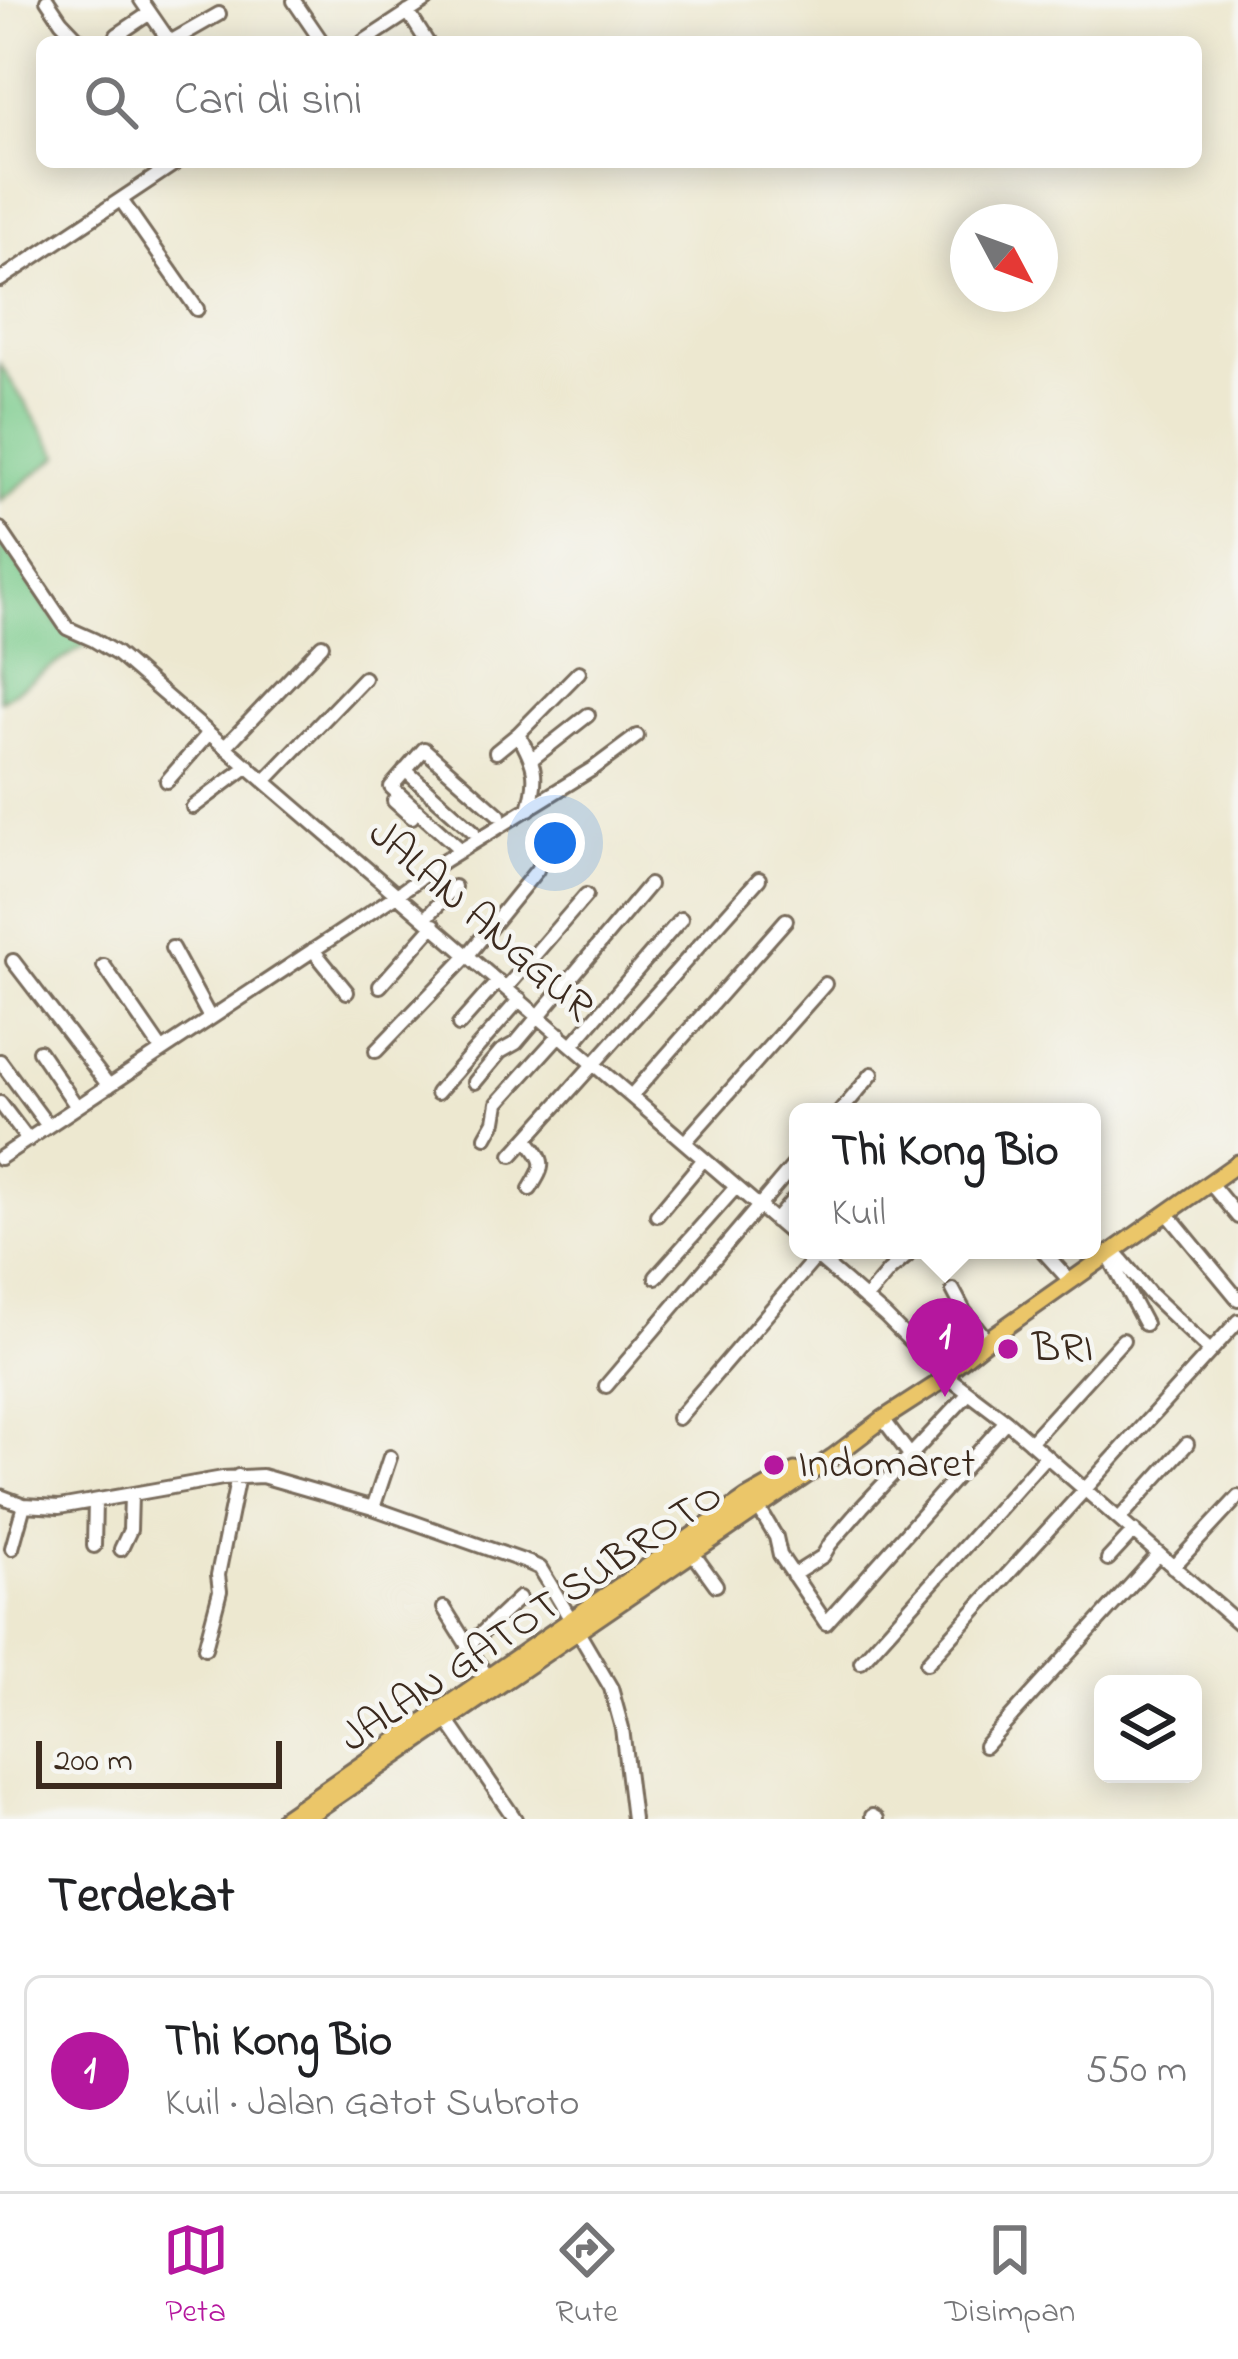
<!DOCTYPE html>
<html lang="id">
<meta charset="utf-8">
<style>
:root{--surface:#fff;--page:#f6f6f6;--text:#202124;--muted:#757577;--line:#e0e0e0;--accent:#b5179e}
body{margin:0;font-family:"Indie Flower",sans-serif;background:var(--page);color:var(--text)}
.controls{position:absolute;right:36px;bottom:36px;display:grid;overflow:hidden;border-radius:18px;box-shadow:0 6px 30px #0003}
.controls button{width:108px;height:108px;display:grid;place-items:center;padding:0;border:0;border-bottom:3px solid var(--line);background:var(--surface);color:var(--text);font:60px sans-serif}
.compass{position:absolute;left:950px;top:204px;width:108px;height:108px;border-radius:50%;background:var(--surface);box-shadow:0 6px 30px #0003;rotate:131deg}
.scale{position:absolute;left:36px;bottom:30px;width:246px;box-sizing:border-box;padding-left:12px;border:6px solid #3b2a1e;border-top:0;font-size:33px;line-height:42px;white-space:nowrap;color:#3b2a1e;-webkit-text-stroke:9px #f6f6f2;paint-order:stroke}
.you{position:absolute;left:555px;top:843px;width:42px;height:42px;margin:-30px;border:9px solid #fff;border-radius:50%;background:#1a73e8;box-shadow:0 0 0 18px #1a73e833}
.badge{display:grid;place-items:center;width:78px;height:78px;border-radius:50%;background:var(--accent);color:#fff;font-size:39px;font-weight:700}
.pin{position:absolute;translate:-50% -99px;filter:drop-shadow(0 3px 6px #0008)}
.pin::after{content:'';position:absolute;top:63px;width:42px;height:36px;background:inherit;clip-path:polygon(0 0,100% 0,50% 100%)}
.popup{position:absolute;left:789px;top:1103px;width:312px;height:156px;box-sizing:border-box;display:grid;place-content:center;border-radius:18px;background:var(--surface);filter:drop-shadow(0 3px 9px #0005);font-size:39px;white-space:nowrap;color:var(--muted)}
.popup b{font-size:45px;color:var(--text)}
.popup::after{content:'';position:absolute;left:50%;top:100%;margin-left:-24px;border:24px solid transparent;border-top-color:var(--surface)}
.list{margin:0;padding:0;list-style:none}
h2{display:flex;justify-content:space-between;align-items:center;height:156px;margin:0;padding:0 48px;font-size:51px}
h2 small{font-size:39px;font-weight:400;color:var(--muted)}
.list li{display:grid;grid-template-columns:78px 1fr auto;gap:36px;align-items:center;box-sizing:border-box;height:192px;margin:0 24px 24px;padding:0 24px;border:3px solid var(--line);border-radius:18px}
.list b{display:block;font-size:45px;white-space:nowrap}
.list p{margin:0;font-size:39px;white-space:nowrap;color:var(--muted)}
.list em{font-size:39px;font-style:normal;color:var(--muted)}
.icon{flex:none;width:66px;height:66px;fill:none;stroke:currentColor;stroke-width:2;stroke-linecap:round;stroke-linejoin:round}
.map{position:relative;flex:none;width:1238px;height:1819px;overflow:hidden}
.search{position:absolute;background:var(--surface);box-shadow:0 6px 30px #0003;left:36px;right:36px;top:36px;height:132px;display:flex;align-items:center;gap:30px;box-sizing:border-box;padding:0 42px;border-radius:18px;color:var(--muted);font-size:45px}
.sheet{height:372px;background:var(--surface)}
nav{display:flex;justify-content:space-around;align-items:center;box-sizing:border-box;height:168px;border-top:3px solid var(--line);background:var(--surface);font-size:33px;color:var(--muted)}
nav a{display:grid;justify-items:center;gap:6px}
nav .on{color:var(--accent)}
.map>svg:first-child{display:block}
.green{fill:#7bcb8c;stroke:#5b7a55;stroke-width:3}
.lines{fill:none;stroke-linecap:round;stroke-linejoin:round}
.minor-casing{stroke:#796c5c;stroke-width:18}
.major-casing{stroke:#796c5c;stroke-width:21}
.minor{stroke:#fff;stroke-width:12}
.major{stroke:#ebc669;stroke-width:15}
.poi-dot{fill:#b5179e;stroke:#f6f6f2;stroke-width:4.5}
.labels{text-anchor:middle;dominant-baseline:central;stroke-width:9;stroke-linejoin:round;paint-order:stroke}
.street-label{font-size:42px;fill:#3b2a1e;stroke:#f6f6f2}
.poi-label{font-size:42px;fill:#3b2a1e;stroke:#f6f6f2;text-anchor:start}
</style>
<div class="map">
<svg width="1238" height="1819" viewBox="0 0 1238 1819">
<rect width="100%" height="100%" fill="#f6f6f2"/>
<filter id="ink" filterUnits="userSpaceOnUse"><feTurbulence type="fractalNoise" baseFrequency=".00833" numOctaves="2"/><feDisplacementMap in="SourceGraphic" scale="24" xChannelSelector="R" yChannelSelector="G"/><feConvolveMatrix kernelMatrix="1 2 1 2 8 2 1 2 1" color-interpolation-filters="sRGB"/></filter>
<filter id="wash" filterUnits="userSpaceOnUse"><feTurbulence type="fractalNoise" baseFrequency=".004" numOctaves="4" result="noise"/><feDisplacementMap in="SourceGraphic" scale="48" xChannelSelector="R" yChannelSelector="G"/><feGaussianBlur stdDeviation="2.7" result="paint"/><feColorMatrix in="noise" values="0 0 0 0 0 0 0 0 0 0 0 0 0 0 0 0 0 1.4 0 .05"/><feComposite in="paint" operator="in"/></filter>
<g filter="url(#wash)">
<rect width="100%" height="100%" fill="#ede8d0"/>
<!-- green -->
<path class="green" d="M0 364 59 456 0 501Z
M0 538 60 626 90 642 0 701Z"/>
</g>
<g filter="url(#ink)">
<g class="lines">
<!-- minor casing -->
<g class="minor-casing">
<path id="minor" d="M47 0 61 21 81 42
M141 0 170 42
M294 1 322 42
M408 12 427 42
M117 35 150 13
M170 42 219 14
M363 42 427 0
M121 200 197 309
M0 280 177 162
M0 529 67 628 94 640 117 654 798 1240
M518 734C535 764 539 776 529 809
M225 747 322 645
M496 752 518 734 579 672
M532 759 588 715
M405 770 473 831
M167 781 209 733
M265 781 364 678
M394 801 412 817
M193 807 248 766
M461 850 391 787 424 749 499 815
M426 918 454 887
M172 948 210 1018
M313 950 347 992
M13 961 109 1086
M104 966 161 1049
M380 986 434 925
M506 988 586 895
M459 1025 498 981
M572 1045 681 919
M39 1051 77 1107
M376 1051 468 955 537 870
M0 1061 48 1126
M475 1082 500 1052 516 1043 649 885
M437 1093 520 999
M631 1096 786 920
M0 1103 28 1140
M840 1112 872 1074
M486 1137 495 1121 498 1103 560 1034
M527 1140C546 1163 545 1164 530 1189
M685 1142 825 984
M512 1155 759 879
M0 1158 398 894 445 860 594 768 637 736
M1209 1182 1238 1217
M1167 1213 1238 1299
M657 1215 704 1159
M775 1221 798 1194
M809 1250 885 1316 940 1371 1006 1421 1238 1623
M1042 1250 1070 1281
M1114 1251 1150 1294 1210 1351
M1108 1255 1145 1324
M656 1277 736 1187
M953 1290 964 1311 987 1340
M865 1299 889 1271 914 1250
M606 1386 798 1160
M678 1418 817 1256
M883 1419 910 1455
M1030 1442 1123 1340
M0 1496 24 1505 59 1507 223 1478 262 1476 373 1508 529 1563 540 1568 551 1586 611 1688 622 1728 633 1819
M755 1502 776 1537 780 1555 826 1623 1006 1421
M373 1508 390 1457
M1119 1519 1187 1444
M94 1546 95 1501
M12 1548 24 1505
M121 1549 130 1530 131 1495
M692 1552 716 1585
M1108 1559 1134 1531
M1173 1567 1238 1497
M793 1575 823 1556 830 1544 862 1507 969 1393
M444 1608 488 1678
M467 1647 519 1598
M205 1648 220 1591 218 1575 238 1476
M861 1662 1046 1456
M927 1663 1238 1321
M447 1720 515 1819
M985 1746 1159 1554
M872 1816 877 1819"/>
</g>
<!-- major casing -->
<g class="major-casing">
<path id="major" d="M283 1819 747 1498 795 1471
M303 1819 833 1457 883 1419 948 1377 952 1368 987 1340 1238 1163"/>
</g>
<!-- minor -->
<use href="#minor" class="minor"/>
<!-- major -->
<use href="#major" class="major"/>
</g>
</g>
<!-- markers -->
<g class="poi-dot">
<circle cx="1008" cy="1349" r="12"/>
<circle cx="774" cy="1465" r="12"/>
</g>
<g class="labels">
<!-- street labels -->
<g class="street-label">
<text transform="translate(480 921) rotate(41)">JALAN ANGGUR</text>
<text transform="translate(532 1618) rotate(-34)">JALAN GATOT SUBROTO</text>
</g>
<!-- poi labels -->
<g class="poi-label">
<text x="1032" y="1349">BRI</text>
<text x="798" y="1465">Indomaret</text>
</g>
</g>
</svg>
<div class="controls">
<button><svg class="icon" aria-label="layers" viewBox="0 0 24 24"><path d="M12 4l9 5-9 5-9-5zM3 14l9 5 9-5"/></svg></button>
</div>
<svg class="compass" viewBox="-18 -18 36 36"><path d="M0-13l5 13h-10z" fill="#e53935"/><path d="M0 13l5-13h-10z" fill="#757577"/></svg>
<div class="scale">200 m</div>
<div class="you"></div>
<div class="pin badge" style="left:945px;top:1397px">1</div>
<div class="popup"><b>Thi Kong Bio</b>Kuil</div>
<div class="search"><svg class="icon" aria-label="search" viewBox="0 0 24 24"><circle cx="10" cy="10" r="6"/><path d="M15 15l6 6"/></svg>Cari di sini</div>
</div>
<section class="sheet">
<h2>Terdekat<small></small></h2>
<ul class="list">
<li><span class="badge">1</span><div><b>Thi Kong Bio</b><p>Kuil · Jalan Gatot Subroto</p></div><em>550 m</em></li>
</ul>
</section>
<nav>
<a class="on"><svg class="icon" aria-label="map" viewBox="0 0 24 24"><path d="M3 6l6-2 6 2 6-2v14l-6 2-6-2-6 2zM9 4v14M15 6v14"/></svg>Peta</a>
<a><svg class="icon" aria-label="directions" viewBox="0 0 24 24"><path d="M12 3l9 9-9 9-9-9zM9 14v-3h6M13 9l2 2-2 2"/></svg>Rute</a>
<a><svg class="icon" aria-label="saved" viewBox="0 0 24 24"><path d="M7 4h10v16l-5-4-5 4z"/></svg>Disimpan</a>
</nav>
